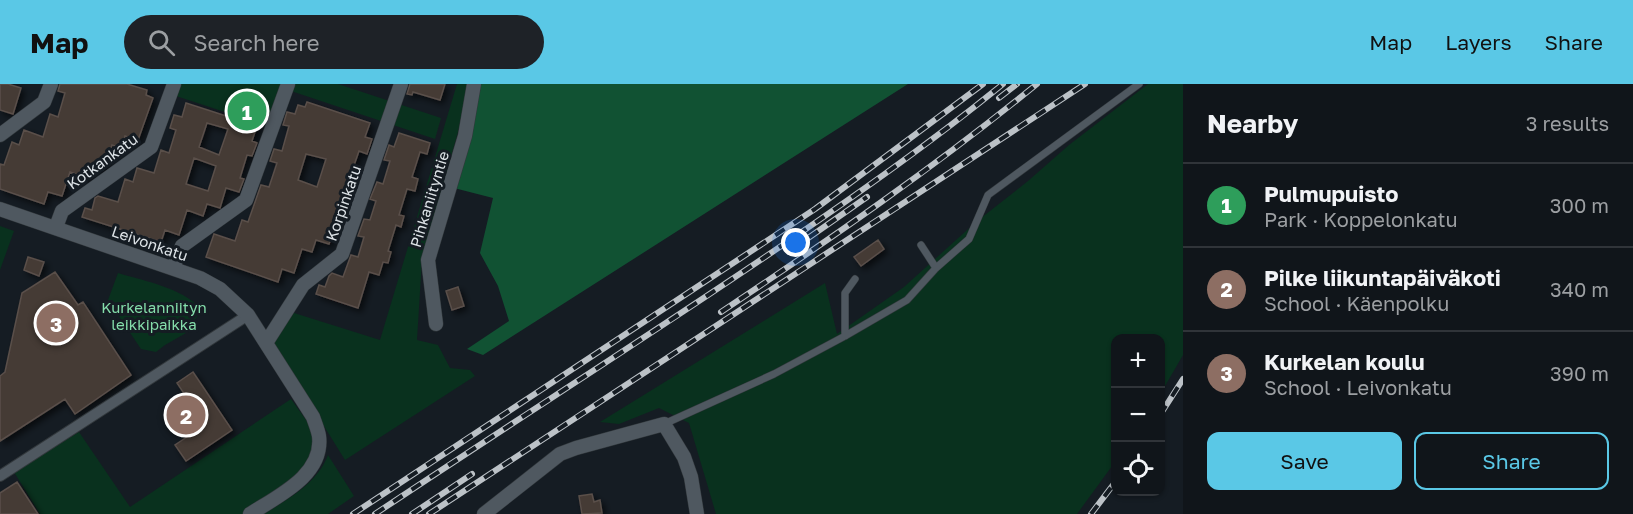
<!DOCTYPE html>
<meta charset="utf-8">
<style>
:root{--surface:#10151a;--page:#1e2227;--text:#f1f3f6;--muted:#9c9fa2;--line:#303439;--accent:#5ac8e6}
body{margin:0;font-family:"Golos Text",sans-serif;background:var(--page);color:var(--text)}
.controls{position:absolute;right:18px;bottom:18px;display:grid;overflow:hidden;border-radius:12px;box-shadow:0 2px 4px #0004}
.controls button{width:54px;height:54px;display:grid;place-items:center;padding:0;border:0;border-bottom:2px solid var(--line);background:var(--surface);color:var(--text);font:30px sans-serif}
.you{position:absolute;left:796px;top:159px;width:21px;height:21px;margin:-15px;border:4px solid #fff;border-radius:50%;background:#1a73e8;box-shadow:0 0 0 9px #1a73e833}
.badge{display:grid;place-items:center;width:39px;height:39px;border-radius:50%;background:var(--accent);color:#fff;font-size:20px;font-weight:700}
.pin{position:absolute;translate:-50% -50%;border:3px solid #fff;box-shadow:0 2px 6px #0006}
.list{margin:0;padding:0;list-style:none}
h2{display:flex;justify-content:space-between;align-items:center;height:78px;margin:0;padding:0 24px;font-size:26px}
h2 small{font-size:20px;font-weight:400;color:var(--muted)}
.list li{display:grid;grid-template-columns:39px 1fr auto;gap:18px;align-items:center;box-sizing:border-box;height:84px;padding:0 24px;border-top:2px solid var(--line)}
.list b{display:block;font-size:22px;white-space:nowrap}
.list p{margin:0;font-size:20px;white-space:nowrap;color:var(--muted)}
.list em{font-size:20px;font-style:normal;color:var(--muted)}
.actions{display:flex;gap:12px;padding:18px 24px}
.actions a{flex:1;padding:14px 0;border:2px solid var(--accent);border-radius:12px;text-align:center;font-size:21px;color:var(--accent)}
.actions .main{background:var(--accent);color:#111}
.icon{flex:none;width:33px;height:33px;fill:none;stroke:currentColor;stroke-width:2;stroke-linecap:round;stroke-linejoin:round}
.map{position:relative;flex:none;width:1183px;height:430px;overflow:hidden}
header{display:flex;align-items:center;gap:36px;box-sizing:border-box;height:84px;padding:0 30px;background:var(--accent);color:#111}
header strong{font-size:28px}
nav{display:flex;gap:33px;margin-inline-start:auto;font-size:21px}
.search{width:420px;height:54px;background:var(--page);display:flex;align-items:center;gap:15px;box-sizing:border-box;padding:0 21px;border-radius:33px;color:var(--muted);font-size:22px}
main{display:flex}
aside{flex:1;background:var(--surface)}
.map>svg:first-child{display:block}
.green{fill:#09311e}
.forest{fill:#115233}
.building{fill:#443a35;stroke:#5a4f4a;stroke-width:1.5;fill-rule:evenodd;filter:url(#shadow)}
.lines{fill:none;stroke-linecap:round;stroke-linejoin:round}
.service-casing{stroke:#32383c;stroke-width:8}
.pedestrian-casing{stroke:#32383c;stroke-width:12}
.minor-casing{stroke:#32383c;stroke-width:15}
.service{stroke:#4f5860;stroke-width:7}
.pedestrian{stroke:#4f5860;stroke-width:10}
.minor{stroke:#4f5860;stroke-width:14}
.rail-casing{stroke:#bcc2c7;stroke-width:6}
.rail{stroke:#151c23;stroke-width:4;stroke-dasharray:11;stroke-linecap:butt}
.labels{text-anchor:middle;dominant-baseline:central;stroke-width:6;stroke-linejoin:round;paint-order:stroke}
.street-label{font-size:15px;fill:#dee4e8;stroke:#151c23}
.park-label{font-size:15px;fill:#85deab;stroke:#151c23}
</style>
<header>
<strong>Map</strong>
<div class="search"><svg class="icon" aria-label="search" viewBox="0 0 24 24"><circle cx="10" cy="10" r="6"/><path d="M15 15l6 6"/></svg>Search here</div>
<nav><a>Map</a><a>Layers</a><a>Share</a></nav>
</header>
<main>
<div class="map">
<svg width="1183" height="430" viewBox="0 0 1183 430">
<defs>
<filter id="shadow"><feDropShadow dx="3.5" dy="3.5" stdDeviation="3" flood-color="#0009"/></filter>
</defs>
<rect width="100%" height="100%" fill="#151c23"/>
<!-- green -->
<path class="green" d="M180 0H281L267 42 176 12Z
M294 0H338L441 34 435 55 291 7Z
M457 0H468L458 48 422 175 417 256 438 261 450 284 470 286 475 292 345 376 273 260 291 228 380 256Z
M1148 0H1183V271L1161 309 1160 255H1116L1115 378 1077 430H716L689 339 659 324 619 340 600 338 825 199 837 250 904 203 976 138 1028 97 1069 61Z
M0 142 14 147 0 186Z
M118 189C148 198 179 203 202 225L186 249 165 261 156 268 141 265 108 216Z
M291 315 311 343 314 366 306 384 292 397 243 430H40L14 388 79 348 130 423Z
M328 371 354 412 328 430H264C289 414 317 400 328 371Z"/>
<!-- forest -->
<path class="forest" d="M480 0H908L483 271 467 265 509 237 498 202 480 169 493 114 454 104Z"/>
<!-- building -->
<path class="building" d="M0 0H8L21 4 13 30 0 26Z
M60 0H127L147 6 146 11 153 14 138 56 125 52 121 64 112 61 103 86 92 82 87 94 70 88 62 112 48 108 44 120 0 105V80L4 81 12 58 19 61 24 46 43 53 50 30 58 33 65 9 58 7Z
M410 0H445L440 16 413 8 412 11 407 10Z
M307 18 370 39 365 53 372 55 367 70 359 67 351 90 359 92 356 103 349 101 341 126 347 128 341 145 335 143 329 160 316 156 312 168 302 165 294 189 282 185 278 198 206 173 214 150 235 157 242 136 248 138 261 101 269 103 277 79 270 77 274 65 282 67 289 42 283 41 287 28 295 30 298 21 305 23ZM306 70 326 75 317 103 298 96Z
M186 19 257 42 252 57 257 59 252 72 247 71 240 94 244 95 239 108 226 104 220 124 207 120 203 132 187 126 179 151 165 146 161 158 82 133 85 124 92 126 95 114 98 112 118 118 125 95 133 98 137 84 154 89 161 66 169 69 176 46 170 44 174 31 182 33ZM207 39 228 45 219 71 199 63ZM194 74 216 82 208 107 186 100Z
M399 49 430 59 427 70 420 68 412 93 418 95 415 107 407 105 399 131 404 132 401 143 396 141 388 167 391 168 388 179 383 178 379 191 369 188 358 224 316 210 319 201 325 203 329 192 332 189 343 193 351 171 358 173 364 153 358 152 364 135 370 136 376 117 370 115 377 98 383 100 390 77 384 76 389 61 394 63Z
M878 156 884 165 861 182 854 173Z
M28 173 44 178 39 192 24 186Z
M55 188 78 221 83 218 131 291 75 330 65 315 0 357V292L5 288 22 209Z
M458 203 464 222 452 226 446 207Z
M193 288 232 346 186 377 175 361 205 341 177 299Z
M17 398 38 430H0V409Z
M592 410 594 418 600 416 602 429 582 430 579 412Z"/>
<g class="lines">
<!-- service casing -->
<g class="service-casing">
<path id="service" d="M921 161 936 184
M845 252V209L855 195
M664 340 774 290 845 252 907 216 936 184 969 155 988 111 1139 0"/>
</g>
<!-- pedestrian casing -->
<g class="pedestrian-casing">
<path id="pedestrian" d="M0 392 248 231"/>
</g>
<!-- minor casing -->
<g class="minor-casing">
<path id="minor" d="M0 51 44 18 51 0
M0 125 200 194 220 205 248 231 313 333C315 339 318 346 319 352 324 391 278 412 250 430
M56 143 62 127 151 63 174 0
M173 184 182 162 246 116 288 0
M436 240 428 176 465 52 474 0
M266 259 303 201 342 170 401 0
M484 430 560 370 576 364 664 340 684 373 691 393 697 430"/>
</g>
<!-- service -->
<use href="#service" class="service"/>
<!-- pedestrian -->
<use href="#pedestrian" class="pedestrian"/>
<!-- minor -->
<use href="#minor" class="minor"/>
<!-- rail casing -->
<g class="rail-casing">
<path id="rail" d="M999 14 1017 0
M791 166 867 113
M721 228C829 156 936 82 1037 0
M1160 331 1183 295
M353 430 815 125 983 0
M375 430C504 344 636 260 765 173 846 118 927 62 1003 0
M412 430 472 390
M429 430 1085 0
M1091 430 1116 397"/>
</g>
<!-- rail -->
<use href="#rail" class="rail"/>
</g>
<g class="labels">
<!-- street labels -->
<g class="street-label">
<text transform="translate(102 77) rotate(-36)">Kotkankatu</text>
<text transform="translate(429 115) rotate(-73)">Pihkaniityntie</text>
<text transform="translate(343 119) rotate(-71)">Korpinkatu</text>
<text transform="translate(150 159) rotate(19)">Leivonkatu</text>
</g>
<!-- park labels -->
<g class="park-label">
<text x="154" y="223">Kurkelanniityn<tspan x="154" dy="17">leikkipaikka</tspan></text>
</g>
</g>
</svg>
<div class="controls">
<button>+</button>
<button>−</button>
<button><svg class="icon" aria-label="locate" viewBox="0 0 24 24"><circle cx="12" cy="12" r="6"/><path d="M12 2v4M12 18v4M2 12h4M18 12h4"/></svg></button>
</div>
<div class="you"></div>
<div class="pin badge" style="left:247px;top:27px;background:#2e9e5b">1</div>
<div class="pin badge" style="left:186px;top:331px;background:#8d6e63">2</div>
<div class="pin badge" style="left:56px;top:239px;background:#8d6e63">3</div>
</div>
<aside>
<h2>Nearby<small>3 results</small></h2>
<ul class="list">
<li><span class="badge" style="background:#2e9e5b">1</span><div><b>Pulmupuisto</b><p>Park · Koppelonkatu</p></div><em>300 m</em></li>
<li><span class="badge" style="background:#8d6e63">2</span><div><b>Pilke liikuntapäiväkoti</b><p>School · Käenpolku</p></div><em>340 m</em></li>
<li><span class="badge" style="background:#8d6e63">3</span><div><b>Kurkelan koulu</b><p>School · Leivonkatu</p></div><em>390 m</em></li>
</ul>
<div class="actions"><a class="main">Save</a><a>Share</a></div>
</aside>
</main>
